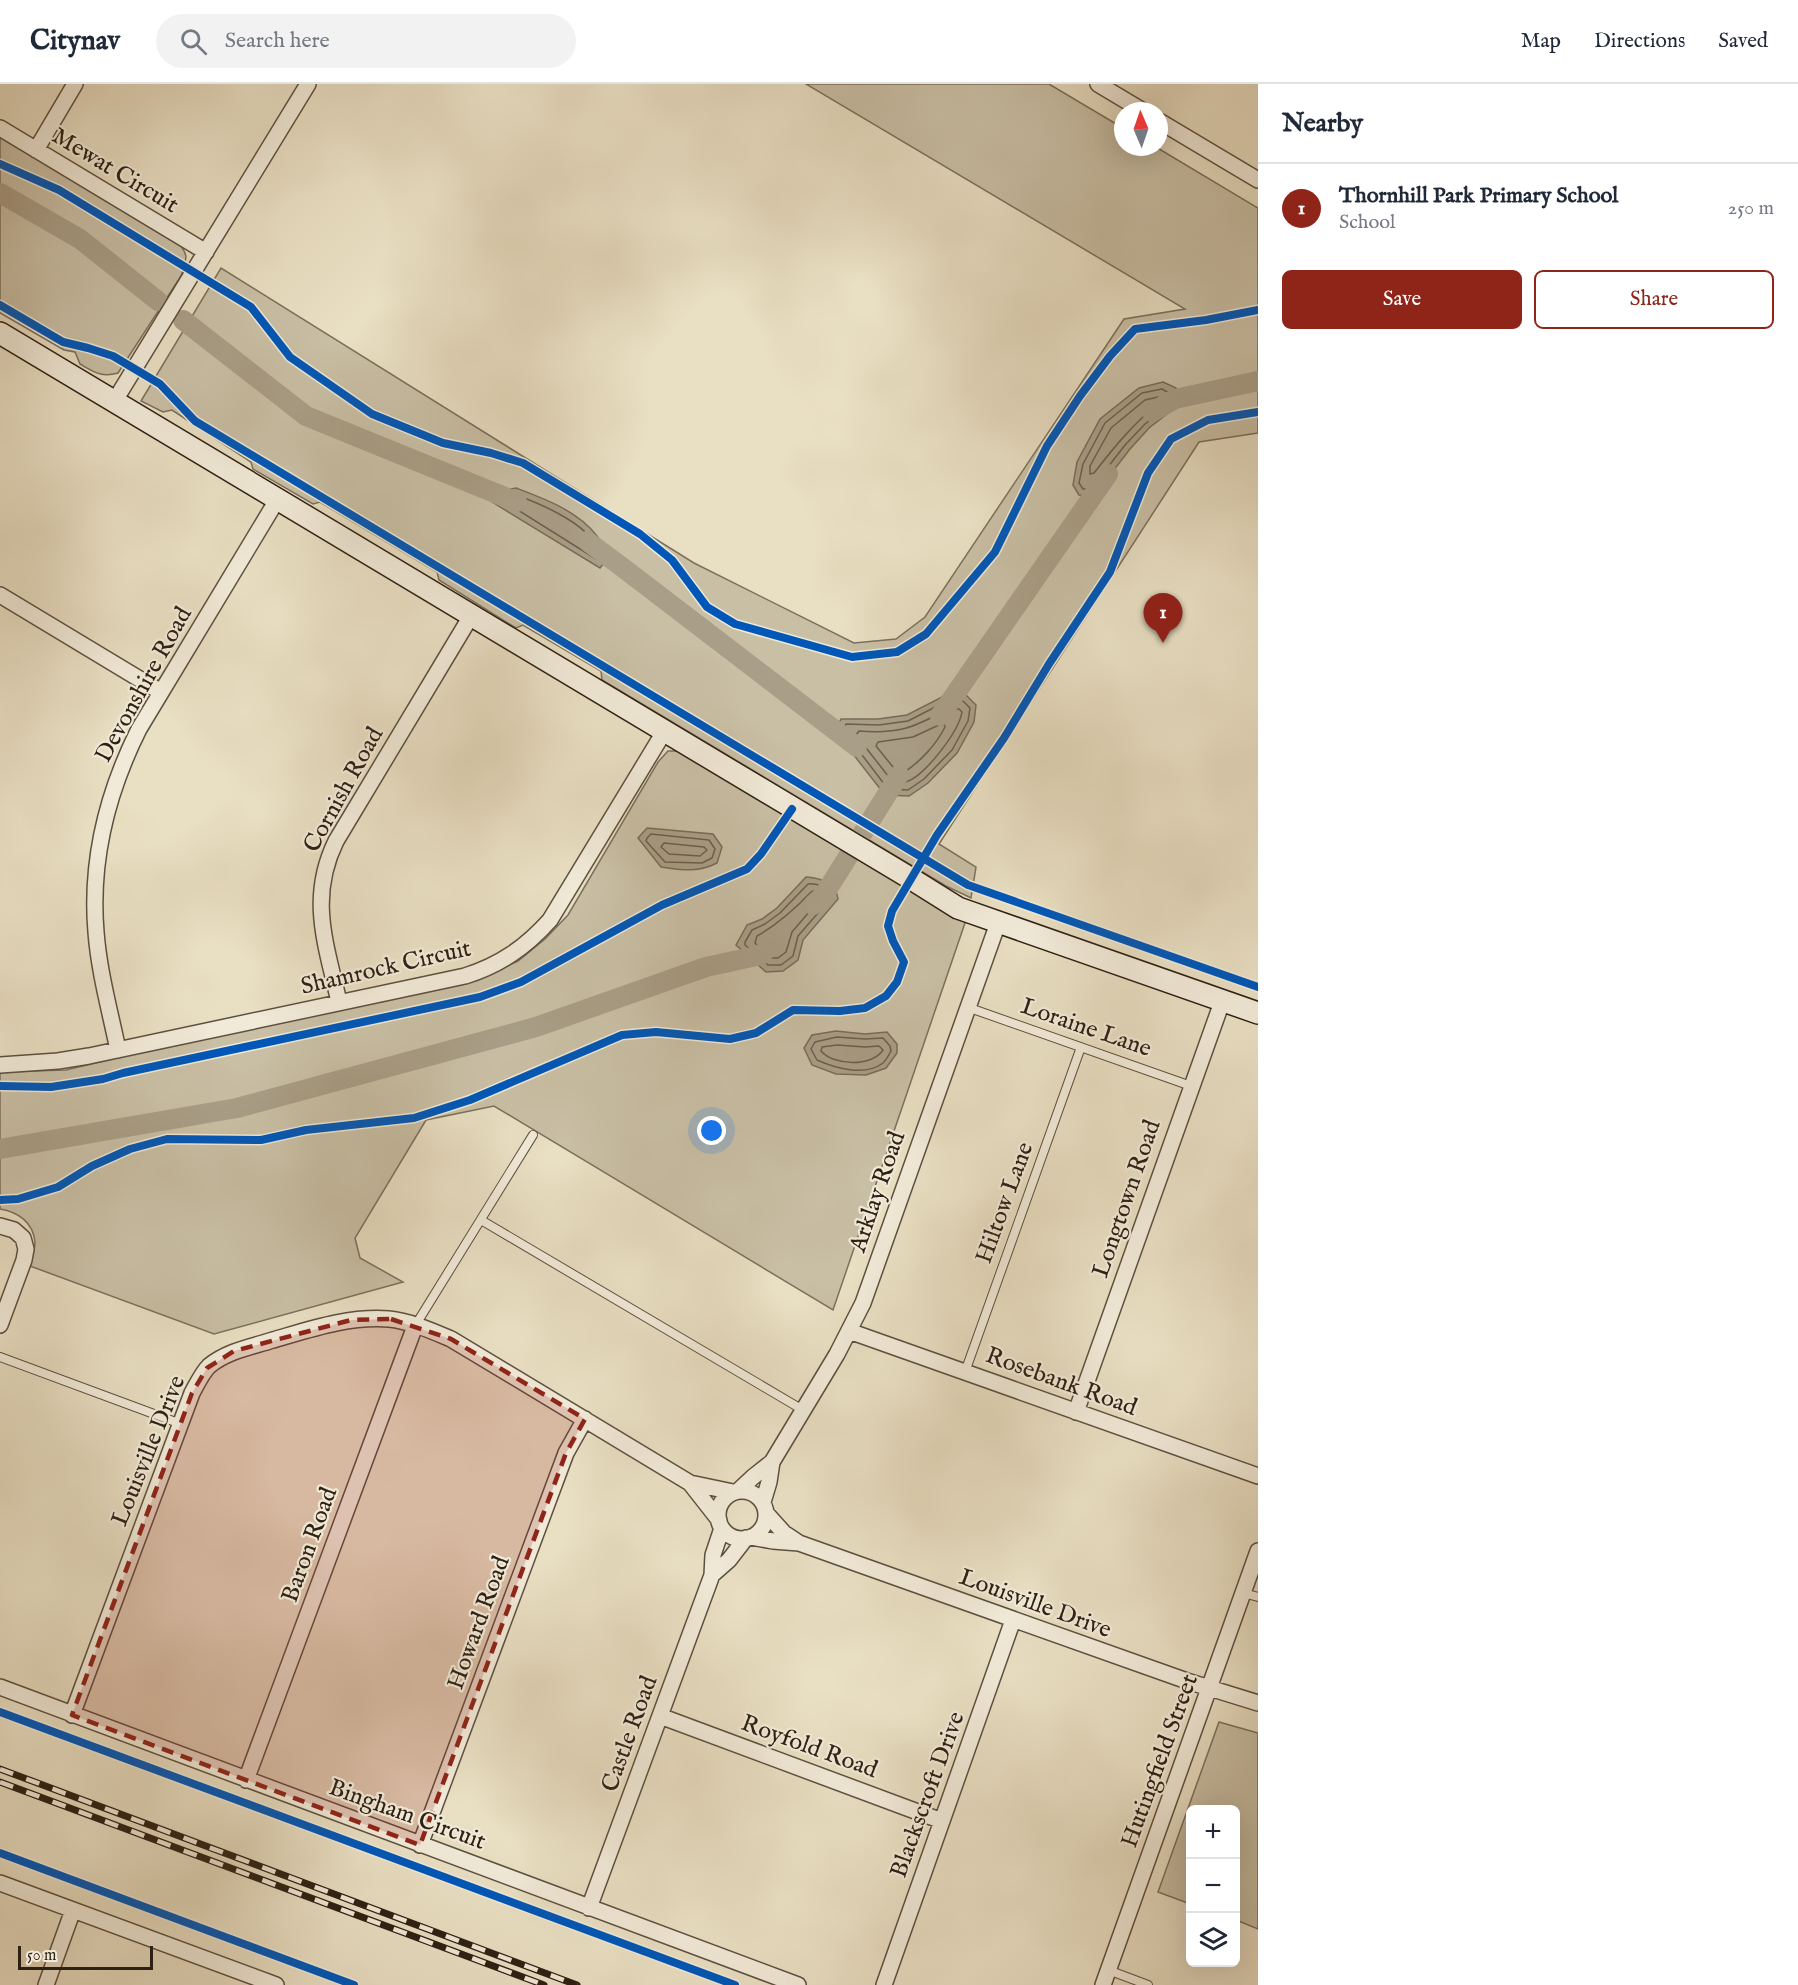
<!DOCTYPE html>
<meta charset="utf-8">
<style>
:root{--surface:#fff;--page:#f2f2f3;--text:#1f2937;--muted:#747a83;--line:#e0e1e3;--accent:#8f2418}
body{margin:0;font-family:"IM FELL English",serif;background:var(--page);color:var(--text)}
.controls{position:absolute;right:18px;bottom:18px;display:grid;overflow:hidden;border-radius:9px;box-shadow:0 6px 24px #0002}
.controls button{width:54px;height:54px;display:grid;place-items:center;padding:0;border:0;border-bottom:2px solid var(--line);background:var(--surface);color:var(--text);font:30px sans-serif}
.compass{position:absolute;left:1114px;top:18px;width:54px;height:54px;border-radius:50%;background:var(--surface);box-shadow:0 6px 24px #0002;rotate:358deg}
.scale{position:absolute;left:18px;bottom:15px;width:135px;box-sizing:border-box;padding-left:6px;border:3px solid #2e2013;border-top:0;font-size:16px;line-height:21px;white-space:nowrap;color:#2e2013;-webkit-text-stroke:4px #f1ead8;paint-order:stroke}
.you{position:absolute;left:712px;top:1047px;width:21px;height:21px;margin:-15px;border:4px solid #fff;border-radius:50%;background:#1a73e8;box-shadow:0 0 0 9px #1a73e833}
.badge{display:grid;place-items:center;width:39px;height:39px;border-radius:50%;background:var(--accent);color:#fff;font-size:20px;font-weight:700}
.pin{position:absolute;translate:-50% -50px;filter:drop-shadow(0 2px 3px #0008)}
.pin::after{content:'';position:absolute;top:32px;width:21px;height:18px;background:inherit;clip-path:polygon(0 0,100% 0,50% 100%)}
.list{margin:0;padding:0;list-style:none}
h2{display:flex;justify-content:space-between;align-items:center;height:78px;margin:0;padding:0 24px;font-size:26px}
h2 small{font-size:20px;font-weight:400;color:var(--muted)}
.list li{display:grid;grid-template-columns:39px 1fr auto;gap:18px;align-items:center;box-sizing:border-box;height:90px;padding:0 24px;border-top:2px solid var(--line)}
.list b{display:block;font-size:22px;white-space:nowrap}
.list p{margin:0;font-size:20px;white-space:nowrap;color:var(--muted)}
.list em{font-size:20px;font-style:normal;color:var(--muted)}
.actions{display:flex;gap:12px;padding:18px 24px}
.actions a{flex:1;padding:14px 0;border:2px solid var(--accent);border-radius:9px;text-align:center;font-size:21px;color:var(--accent)}
.actions .main{background:var(--accent);color:#fff}
.icon{flex:none;width:33px;height:33px;fill:none;stroke:currentColor;stroke-width:2;stroke-linecap:round;stroke-linejoin:round}
.map{position:relative;flex:none;width:1258px;height:1901px;overflow:hidden}
header{display:flex;align-items:center;gap:36px;box-sizing:border-box;height:84px;padding:0 30px;background:var(--surface);border-bottom:2px solid var(--line)}
header strong{font-size:28px}
nav{display:flex;gap:33px;margin-inline-start:auto;font-size:21px}
.search{width:420px;height:54px;background:var(--page);display:flex;align-items:center;gap:15px;box-sizing:border-box;padding:0 21px;border-radius:33px;color:var(--muted);font-size:22px}
main{display:flex}
aside{flex:1;background:var(--surface)}
.map>svg:first-child{display:block}
.green{fill:#c9bfa5;stroke:#7c705c;stroke-width:1.5}
.water{fill:#a99e87;stroke:#786c59;stroke-width:1.5}
.lines{fill:none;stroke-linecap:round;stroke-linejoin:round}
.shore{stroke:#6c5f4d;stroke-width:1.5}
.canal{stroke:#a99e87;stroke-width:20}
.lane-casing{stroke:#5d503f;stroke-width:10}
.street-casing{stroke:#5d503f;stroke-width:18}
.secondary-casing{stroke:#2e2013;stroke-width:24}
.lane{stroke:#f1ead8;stroke-width:8}
.street{stroke:#f1ead8;stroke-width:15}
.secondary{stroke:#f1ead8;stroke-width:21}
.rail-casing{stroke:#2e2013;stroke-width:7}
.rail{stroke:#f1ead8;stroke-width:4.5;stroke-dasharray:14;stroke-linecap:butt}
.cycleway-casing{stroke:#f1ead8;stroke-width:11}
.cycleway{stroke:#0057b8;stroke-width:8}
.marked{fill:#8f2418;fill-opacity:0.2;stroke:#8f2418;stroke-width:4.5;stroke-dasharray:12 8;stroke-linejoin:round}
.labels{text-anchor:middle;dominant-baseline:central;stroke-width:4.5;stroke-linejoin:round;paint-order:stroke}
.street-label{font-size:24px;fill:#2e2013;stroke:#f1ead8}
</style>
<header>
<strong>Citynav</strong>
<div class="search"><svg class="icon" aria-label="search" viewBox="0 0 24 24"><circle cx="10" cy="10" r="6"/><path d="M15 15l6 6"/></svg>Search here</div>
<nav><a>Map</a><a>Directions</a><a>Saved</a></nav>
</header>
<main>
<div class="map">
<svg width="1258" height="1901" viewBox="0 0 1258 1901">
<rect width="100%" height="100%" fill="#e9dfc3"/>
<filter id="stains"><feTurbulence type="fractalNoise" baseFrequency=".00333" numOctaves="4"/><feColorMatrix values="0 0 0 0 .2 0 0 0 0 .09 0 0 0 0 .02 0 0 0 .5 -.17"/></filter>
<radialGradient id="worn" r=".72"><stop offset=".6" stop-color="#630" stop-opacity="0"/><stop offset="1" stop-color="#630" stop-opacity=".3"/></radialGradient>
<!-- green -->
<path class="green" d="M806 0H1049L1123 44V63H1156L1258 124V349L1199 358 939 760 976 783 971 814 946 802 602 596 601 587 523 541 516 544 439 496 437 488 320 418 313 420 253 385 251 378 172 326 163 328 141 317 221 184 694 479 854 559 896 555 925 533 1124 235 1185 225Z
M0 51 174 155C189 169 188 173 181 192L118 289C102 294 94 288 80 280L75 268 64 266 0 229Z
M668 667H683L967 833 833 1226 494 1022 426 1036 355 1154 360 1174 403 1198 214 1250 30 1182C32 1175 35 1165 35 1158 33 1138 18 1128 0 1125V988L66 986 162 963 476 896 518 877 545 855 568 831 658 678Z
M1219 1638 1258 1649V1845L1236 1836V1726H1190V1820L1158 1808Z"/>
<!-- water -->
<path class="water" d="M1163 298 1176 304 1175 315 1172 326 1149 344 1130 365 1093 413 1079 411 1073 401 1077 378 1100 335 1139 304Z
M516 404C545 415 578 427 597 452 602 458 605 466 609 473L600 484 492 418 494 408Z
M966 611 976 621 974 638 957 669 928 699 909 712 885 711 835 647 841 635H878L907 631 944 612Z
M647 744 713 750 722 763 717 779C697 789 683 786 661 783L638 754Z
M806 793C821 794 836 799 838 815L803 856 798 876 783 887 766 888 736 861 747 841 762 835 777 824Z
M836 947 865 950 887 948 897 960V969L886 984 866 991 836 990 812 981 804 964 812 951Z"/>
<g class="lines">
<!-- shore -->
<path class="shore" d="M1162 305 1169 309 1167 323 1145 340 1125 361 1091 405H1083L1079 399 1083 380 1105 339 1142 309Z
M1158 313 1161 315 1160 318C1133 340 1115 362 1094 389L1090 390V382L1111 344 1145 316Z
M516 411C541 420 598 443 600 474L596 475 502 416 504 412Z
M963 617 970 624 968 637 952 666 924 695 908 706 888 705 843 646 846 640 879 641 908 637 945 618Z
M948 625H959L962 628C959 647 925 692 906 698 902 699 896 698 892 697L856 651 859 647C899 650 913 644 948 625Z
M941 640H944L945 643C936 661 920 678 903 689L897 688 876 662 878 658 913 653Z
M651 750 709 756 715 765 712 774 702 779 665 778 646 757 647 754Z
M664 759 704 763 707 766 700 772 669 770 661 763Z
M808 800C818 799 829 804 831 814L798 852 793 872 781 881H768L745 861V858L752 846 765 840 780 829Z
M814 807 821 811V814L792 848 786 868 778 874H771L755 859 757 852C778 840 794 826 811 808Z
M837 953 865 955 883 954 890 962 891 967C889 971 886 976 883 979 865 993 835 984 817 976L811 965 815 958Z
M837 961 865 963 879 962 883 966C872 983 834 982 821 967L822 963Z"/>
<!-- canal -->
<path class="canal" d="M0 109 80 155 158 217
M183 236 306 332 517 418
M1152 328 1175 315 1258 297
M587 457 622 483 857 663
M940 632 1108 390
M813 821 824 811 899 691
M0 1065 237 1024 536 943 706 883 761 871 772 860"/>
<!-- lane casing -->
<g class="lane-casing">
<path id="lane" d="M967 923 1191 1002
M481 1136 803 1326
M415 1242 533 1051
M0 1273 181 1340
M965 1288 1081 963
M1243 1509 1258 1513
M1108 1886 1148 1901"/>
</g>
<!-- street casing -->
<g class="street-casing">
<path id="street" d="M1098 0 1143 27
M1159 37 1258 96
M0 44 206 168
M36 66 75 0
M114 318 308 0
M0 511 161 608
M339 918C326 860 308 814 336 757L471 532
M118 966C110 927 99 888 96 848 90 777 107 709 139 645L277 416
M0 981 58 977 89 972 465 892C500 881 526 863 550 836L664 648
M0 1142 14 1146 23 1154 26 1165 24 1176 0 1241
M849 1247 1258 1392
M1076 1328 1222 918
M690 1399 719 1436
M738 1407 753 1393 772 1378 837 1270 863 1219 998 839
M718 1431a24 24 0 1 1 48 0a24 24 0 1 1-48 0Z
M763 1418 769 1398 772 1378
M766 1429 784 1449 799 1459 1187 1597 1258 1619
M751 1453 773 1457 799 1459
M712 1491 729 1476 746 1454
M0 1603 798 1901
M72 1631 192 1309C197 1300 202 1289 209 1282 227 1267 251 1263 273 1256 311 1245 348 1232 389 1235 410 1237 432 1247 451 1255L690 1399 733 1408
M660 1632 942 1737
M246 1696 415 1242
M420 1761 566 1369 585 1335
M0 1799 276 1901
M589 1824 712 1491 713 1471 722 1444
M46 1901 73 1826
M884 1901 1013 1536
M1103 1901 1258 1467"/>
</g>
<!-- secondary casing -->
<g class="secondary-casing">
<path id="secondary" d="M0 249 910 794 958 824 1258 929"/>
</g>
<!-- lane -->
<use href="#lane" class="lane"/>
<!-- street -->
<use href="#street" class="street"/>
<!-- secondary -->
<use href="#secondary" class="secondary"/>
<!-- rail casing -->
<g class="rail-casing">
<path id="rail" d="M0 1685 577 1901
M0 1698 544 1901"/>
</g>
<!-- rail -->
<use href="#rail" class="rail"/>
<!-- cycleway casing -->
<g class="cycleway-casing">
<path id="cycleway" d="M0 80 59 106 251 223 290 273 372 330 443 359 491 369 523 379 640 450 672 476 707 523 735 540 852 573 897 568 926 550 995 468 1047 362 1080 312 1110 272 1135 245 1206 236 1258 226
M0 221 63 258 88 264 113 272 160 300 195 337 968 801 1258 903
M0 1002 51 1003 103 995 123 989 480 913 521 898 662 821 747 785 761 770 792 725
M0 1116 18 1115 58 1103 92 1082 130 1065 167 1055 261 1056 306 1046 414 1034 470 1016 622 951 656 948 730 955 756 949 793 926 840 927 865 924 886 912 897 898 904 878 893 857 888 842 892 827 937 751 1004 654 1049 580 1110 488 1148 389 1171 355 1208 336 1258 328
M0 1628 735 1901
M0 1769 354 1901"/>
</g>
<!-- cycleway -->
<use href="#cycleway" class="cycleway"/>
</g>
<!-- marked area -->
<path class="marked" d="M391 1235 451 1255 585 1335 566 1369 420 1761 72 1631 192 1309 207 1284 234 1267 351 1236Z"/>
<g class="labels">
<!-- street labels -->
<g class="street-label">
<text transform="translate(115 87) rotate(31)">Mewat Circuit</text>
<text transform="translate(144 601) rotate(-61)">Devonshire Road</text>
<text transform="translate(344 706) rotate(-61)">Cornish Road</text>
<text transform="translate(386 884) rotate(-13)">Shamrock Circuit</text>
<text transform="translate(1086 944) rotate(19)">Loraine Lane</text>
<text transform="translate(878 1108) rotate(-71)">Arklay Road</text>
<text transform="translate(1127 1115) rotate(-71)">Longtown Road</text>
<text transform="translate(1005 1119) rotate(-70)">Hiltow Lane</text>
<text transform="translate(1061 1298) rotate(20)">Rosebank Road</text>
<text transform="translate(149 1367) rotate(-68)">Louisville Drive</text>
<text transform="translate(310 1461) rotate(-70)">Baron Road</text>
<text transform="translate(1035 1520) rotate(20)">Louisville Drive</text>
<text transform="translate(479 1539) rotate(-70)">Howard Road</text>
<text transform="translate(630 1650) rotate(-70)">Castle Road</text>
<text transform="translate(809 1663) rotate(20)">Royfold Road</text>
<text transform="translate(1160 1677) rotate(-70)">Hutingfield Street</text>
<text transform="translate(928 1711) rotate(-70)">Blackscroft Drive</text>
<text transform="translate(407 1731) rotate(20)">Bingham Circuit</text>
</g>
</g>
<rect width="100%" height="100%" filter="url(#stains)"/>
<rect width="100%" height="100%" fill="url(#worn)"/>
</svg>
<div class="controls">
<button>+</button>
<button>−</button>
<button><svg class="icon" aria-label="layers" viewBox="0 0 24 24"><path d="M12 4l9 5-9 5-9-5zM3 14l9 5 9-5"/></svg></button>
</div>
<svg class="compass" viewBox="-18 -18 36 36"><path d="M0-13l5 13h-10z" fill="#e53935"/><path d="M0 13l5-13h-10z" fill="#747a83"/></svg>
<div class="scale">50 m</div>
<div class="you"></div>
<div class="pin badge" style="left:1163px;top:559px">1</div>
</div>
<aside>
<h2>Nearby<small></small></h2>
<ul class="list">
<li><span class="badge">1</span><div><b>Thornhill Park Primary School</b><p>School</p></div><em>250 m</em></li>
</ul>
<div class="actions"><a class="main">Save</a><a>Share</a></div>
</aside>
</main>
